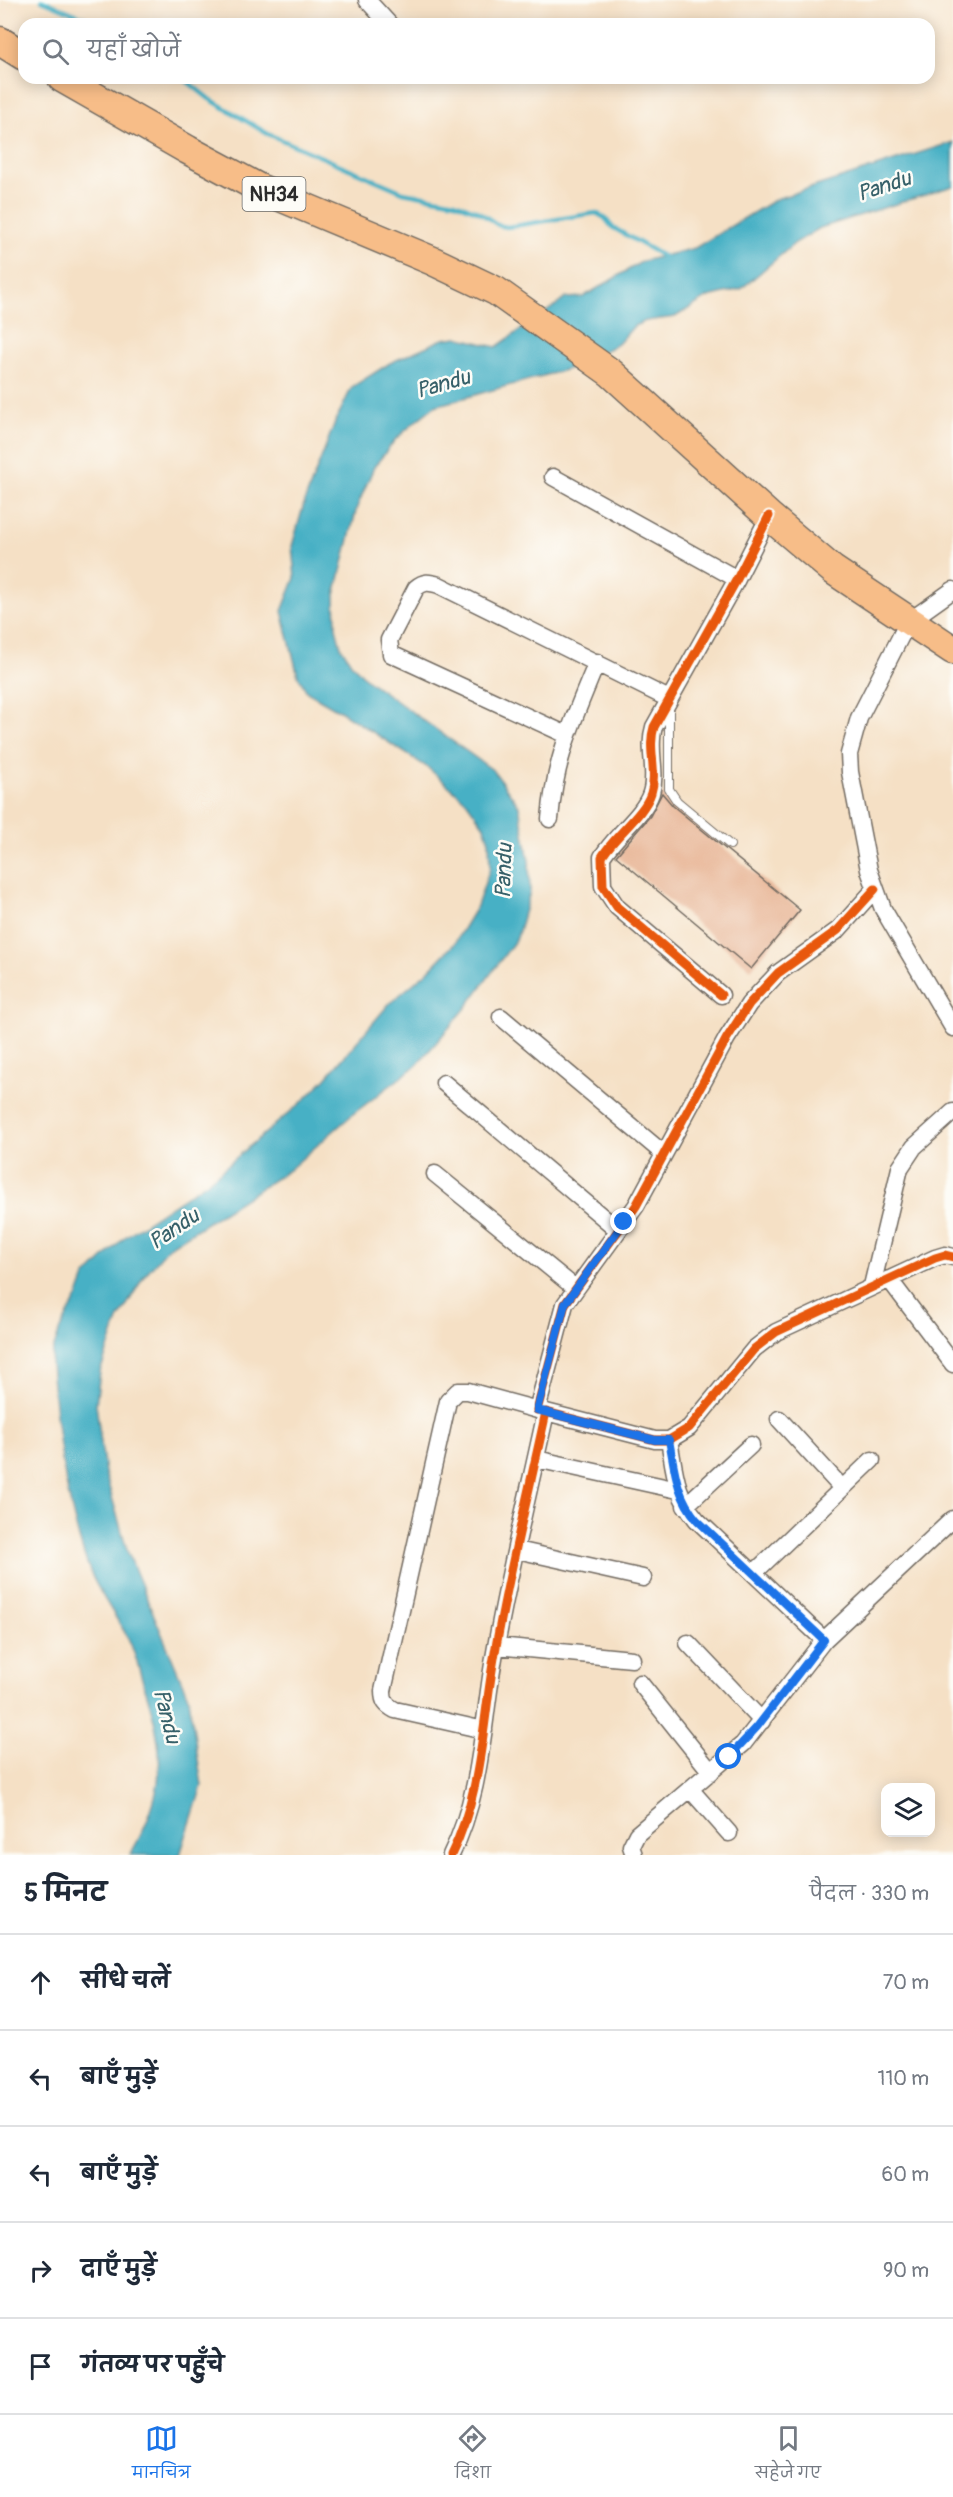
<!DOCTYPE html>
<html lang="hi">
<meta charset="utf-8">
<style>
:root{--surface:#fff;--page:#f6f6f7;--text:#1f2937;--muted:#747a83;--line:#e0e1e3;--accent:#1a73e8}
body{margin:0;font-family:Pangolin,"Playpen Sans Deva",sans-serif;background:var(--page);color:var(--text)}
.controls{position:absolute;right:18px;bottom:18px;display:grid;overflow:hidden;border-radius:12px;box-shadow:0 3px 15px #0003}
.controls button{width:54px;height:54px;display:grid;place-items:center;padding:0;border:0;border-bottom:2px solid var(--line);background:var(--surface);color:var(--text);font:30px sans-serif}
.stop{position:absolute;width:18px;height:18px;margin:-14px;border:4px solid #1a73e8;border-radius:50%;background:#fff}
.stop.end{background:#1a73e8;border-color:#fff;box-shadow:0 2px 6px #0008}
.list{margin:0;padding:0;list-style:none}
h2{display:flex;justify-content:space-between;align-items:center;height:78px;margin:0;padding:0 24px;font-size:26px}
h2 small{font-size:20px;font-weight:400;color:var(--muted)}
.list li{display:grid;grid-template-columns:39px 1fr auto;gap:18px;align-items:center;box-sizing:border-box;height:96px;padding:0 24px;border-top:2px solid var(--line)}
.list b{display:block;font-size:22px;white-space:nowrap}
.list em{font-size:20px;font-style:normal;color:var(--muted)}
.icon{flex:none;width:33px;height:33px;fill:none;stroke:currentColor;stroke-width:2;stroke-linecap:round;stroke-linejoin:round}
.map{position:relative;flex:none;width:953px;height:1855px;overflow:hidden}
.search{position:absolute;background:var(--surface);box-shadow:0 3px 15px #0003;left:18px;right:18px;top:18px;height:66px;display:flex;align-items:center;gap:15px;box-sizing:border-box;padding:0 21px;border-radius:18px;color:var(--muted);font-size:22px}
.sheet{height:558px;background:var(--surface)}
nav{display:flex;justify-content:space-around;align-items:center;box-sizing:border-box;height:84px;border-top:2px solid var(--line);background:var(--surface);font-size:16px;color:var(--muted)}
nav a{display:grid;justify-items:center;gap:3px}
nav .on{color:var(--accent)}
.map>svg:first-child{display:block}
.water{fill:#46b0c5;stroke:#386e78;stroke-width:1.5}
.lines{fill:none;stroke-linecap:round;stroke-linejoin:round}
.stream{stroke:#46b0c5;stroke-width:4.5}
.building{fill:#e7b292}
.lane-casing{stroke:#726a61;stroke-width:10}
.street-casing{stroke:#726a61;stroke-width:19}
.highway-casing{stroke:#726a61;stroke-width:31}
.lane{stroke:#fff;stroke-width:8}
.street{stroke:#fff;stroke-width:16}
.highway{stroke:#f7bd88;stroke-width:28}
.cycleway-casing{stroke:#fdfcf7;stroke-width:13}
.cycleway{stroke:#e8590c;stroke-width:9}
.route{stroke:#1a73e8;stroke-width:8}
.labels{text-anchor:middle;dominant-baseline:central;stroke-width:5;stroke-linejoin:round;paint-order:stroke}
.shield{fill:#fdfcf7;stroke:#6a6a68;stroke-width:1.5}
.shield-label{font-size:20px;font-weight:bold;fill:#2b2b2b}
.water-label{font-size:22px;font-style:italic;fill:#366069;stroke:#fdfcf7}
</style>
<div class="map">
<svg width="953" height="1855" viewBox="0 0 953 1855">
<rect width="100%" height="100%" fill="#fdfcf7"/>
<filter id="ink" filterUnits="userSpaceOnUse"><feTurbulence type="fractalNoise" baseFrequency=".0167" numOctaves="2"/><feDisplacementMap in="SourceGraphic" scale="12" xChannelSelector="R" yChannelSelector="G"/><feConvolveMatrix kernelMatrix="1 2 1 2 8 2 1 2 1" color-interpolation-filters="sRGB"/></filter>
<filter id="wash" filterUnits="userSpaceOnUse"><feTurbulence type="fractalNoise" baseFrequency=".008" numOctaves="4" result="noise"/><feDisplacementMap in="SourceGraphic" scale="24" xChannelSelector="R" yChannelSelector="G"/><feGaussianBlur stdDeviation="1.35" result="paint"/><feColorMatrix in="noise" values="0 0 0 0 0 0 0 0 0 0 0 0 0 0 0 0 0 1.4 0 .05"/><feComposite in="paint" operator="in"/></filter>
<g filter="url(#wash)">
<rect width="100%" height="100%" fill="#f5e0c5"/>
<!-- water -->
<path class="water" d="M953 142V186L820 228 795 243 741 289 708 297 675 317 646 321 634 326 618 344 568 369 435 406 416 421 395 440 374 467 357 507 335 595 336 628 341 647 351 663 366 679 494 771 519 806 529 861 530 892 517 938 465 1009 417 1065 353 1114 289 1170 169 1247 144 1276 118 1320 100 1372 96 1404 105 1473 128 1553 189 1699 202 1786 180 1855H130C166 1793 167 1753 144 1685 139 1670 135 1652 128 1638 115 1614 97 1591 88 1566 65 1501 57 1432 51 1364L52 1353 60 1329 78 1296 85 1277 125 1237 210 1180 303 1101 326 1078 389 1004 426 973 454 944 477 906 490 868 489 841 484 826 466 801 427 767 340 711 307 692 298 676 282 611 295 578 292 546 305 500 335 422 352 387 390 363 443 339 457 337 496 347 566 298 583 297 643 261 695 248 776 199Z"/>
<g class="lines">
<!-- stream -->
<path class="stream" d="M42 0 99 24
M183 78 208 98 268 134 403 192 455 202 479 212 498 225 507 227 596 213 605 218 612 227 666 258"/>
</g>
<g id="blocks">
<!-- building -->
<path class="building" d="M662 793 673 806 800 910 751 969 616 856 650 816Z"/>
</g>
</g>
<g filter="url(#ink)">
<use href="#blocks" fill-opacity="0" stroke="#726a61" stroke-width="1.5"/>
<g class="lines">
<!-- lane casing -->
<g class="lane-casing">
<path id="lane" d="M669 705V789L677 801 730 845"/>
</g>
<!-- street casing -->
<g class="street-casing">
<path id="street" d="M367 0 389 24
M553 477 737 579
M953 590 908 622 859 718 849 754 850 772 869 870 883 909 953 1028
M567 735 391 654 389 640 416 588C424 581 429 582 439 585L669 699
M550 819C555 757 574 718 597 662
M721 995 617 907 603 886 602 857C614 836 644 815 651 793 658 771 647 749 654 727L737 579 769 516
M501 1017 664 1154
M444 1083 618 1230
M435 1174 575 1288
M889 1279 953 1364
M872 1286 900 1168 914 1147 953 1112
M537 1410 565 1304 636 1206 727 1038 749 1004 778 973 838 930 875 889
M779 1419 842 1488
M669 1440C675 1473 675 1494 697 1520L824 1640
M536 1459 678 1490
M685 1506 751 1445
M517 1550 643 1578
M754 1573 872 1460
M688 1643 762 1721
M497 1646 632 1659
M640 1683 711 1772
M484 1730 395 1710C386 1705 383 1702 383 1691L448 1401 458 1391H468L545 1412
M690 1789 729 1833
M451 1855C481 1795 482 1729 493 1664 507 1579 528 1496 546 1412L655 1440H669L689 1428 754 1349 776 1332 935 1258 945 1255 953 1257
M634 1855 631 1846 637 1834 743 1744 824 1640 953 1519"/>
</g>
<!-- highway casing -->
<g class="highway-casing">
<path id="highway" d="M0 41 24 56
M62 78 188 150 259 188 433 261 496 291 611 373 769 516 833 570 953 650"/>
</g>
<!-- lane -->
<use href="#lane" class="lane"/>
<!-- street -->
<use href="#street" class="street"/>
<!-- highway -->
<use href="#highway" class="highway"/>
<!-- cycleway casing -->
<g class="cycleway-casing">
<path id="cycleway" d="M721 995 617 907 603 886 602 857C614 836 644 815 651 793 658 771 647 749 654 727L737 579 769 516
M537 1410 565 1304 636 1206 727 1038 749 1004 778 973 838 930 875 889
M451 1855C481 1795 482 1729 493 1664 507 1579 528 1496 546 1412L655 1440H669L689 1428 754 1349 776 1332 935 1258 945 1255 953 1257"/>
</g>
<!-- cycleway -->
<use href="#cycleway" class="cycleway"/>
</g>
</g>
<g class="lines" filter="url(#ink)">
<!-- route -->
<path class="route" d="M624 1222 565 1304 537 1410 655 1440H669C675 1471 676 1495 697 1520L824 1640 757 1727 729 1757"/>
</g>
<g class="labels">
<!-- shield labels -->
<rect class="shield" x="242.5" y="177" width="63" height="34" rx="4.5"/>
<g class="shield-label">
<text x="274" y="194">NH34</text>
</g>
<!-- water labels -->
<g class="water-label">
<text transform="translate(884 186) rotate(-18)">Pandu</text>
<text transform="translate(443 384) rotate(-16)">Pandu</text>
<text transform="translate(504 871) rotate(-88)">Pandu</text>
<text transform="translate(174 1229) rotate(-34)">Pandu</text>
<text transform="translate(167 1716) rotate(76)">Pandu</text>
</g>
</g>
</svg>
<div class="controls">
<button><svg class="icon" aria-label="layers" viewBox="0 0 24 24"><path d="M12 4l9 5-9 5-9-5zM3 14l9 5 9-5"/></svg></button>
</div>
<div class="stop" style="left:729px;top:1757px"></div>
<div class="stop end" style="left:624px;top:1222px"></div>
<div class="search"><svg class="icon" aria-label="search" viewBox="0 0 24 24"><circle cx="10" cy="10" r="6"/><path d="M15 15l6 6"/></svg>यहाँ खोजें</div>
</div>
<section class="sheet">
<h2>5 मिनट<small>पैदल · 330 m</small></h2>
<ul class="list">
<li><svg class="icon" aria-label="ahead" viewBox="0 0 24 24"><path d="M12 20V5M6 11l6-6 6 6"/></svg><div><b>सीधे चलें</b></div><em>70 m</em></li>
<li><svg class="icon" aria-label="left" viewBox="0 0 24 24"><path d="M17 20v-9H6M10 6l-5 5 5 5"/></svg><div><b>बाएँ मुड़ें</b></div><em>110 m</em></li>
<li><svg class="icon" aria-label="left" viewBox="0 0 24 24"><path d="M17 20v-9H6M10 6l-5 5 5 5"/></svg><div><b>बाएँ मुड़ें</b></div><em>60 m</em></li>
<li><svg class="icon" aria-label="right" viewBox="0 0 24 24"><path d="M7 20v-9h11M14 6l5 5-5 5"/></svg><div><b>दाएँ मुड़ें</b></div><em>90 m</em></li>
<li><svg class="icon" aria-label="arrive" viewBox="0 0 24 24"><path d="M6 21V4h12l-3 4 3 4H6"/></svg><div><b>गंतव्य पर पहुँचे</b></div></li>
</ul>
</section>
<nav>
<a class="on"><svg class="icon" aria-label="map" viewBox="0 0 24 24"><path d="M3 6l6-2 6 2 6-2v14l-6 2-6-2-6 2zM9 4v14M15 6v14"/></svg>मानचित्र</a>
<a><svg class="icon" aria-label="directions" viewBox="0 0 24 24"><path d="M12 3l9 9-9 9-9-9zM9 14v-3h6M13 9l2 2-2 2"/></svg>दिशा</a>
<a><svg class="icon" aria-label="saved" viewBox="0 0 24 24"><path d="M7 4h10v16l-5-4-5 4z"/></svg>सहेजे गए</a>
</nav>
